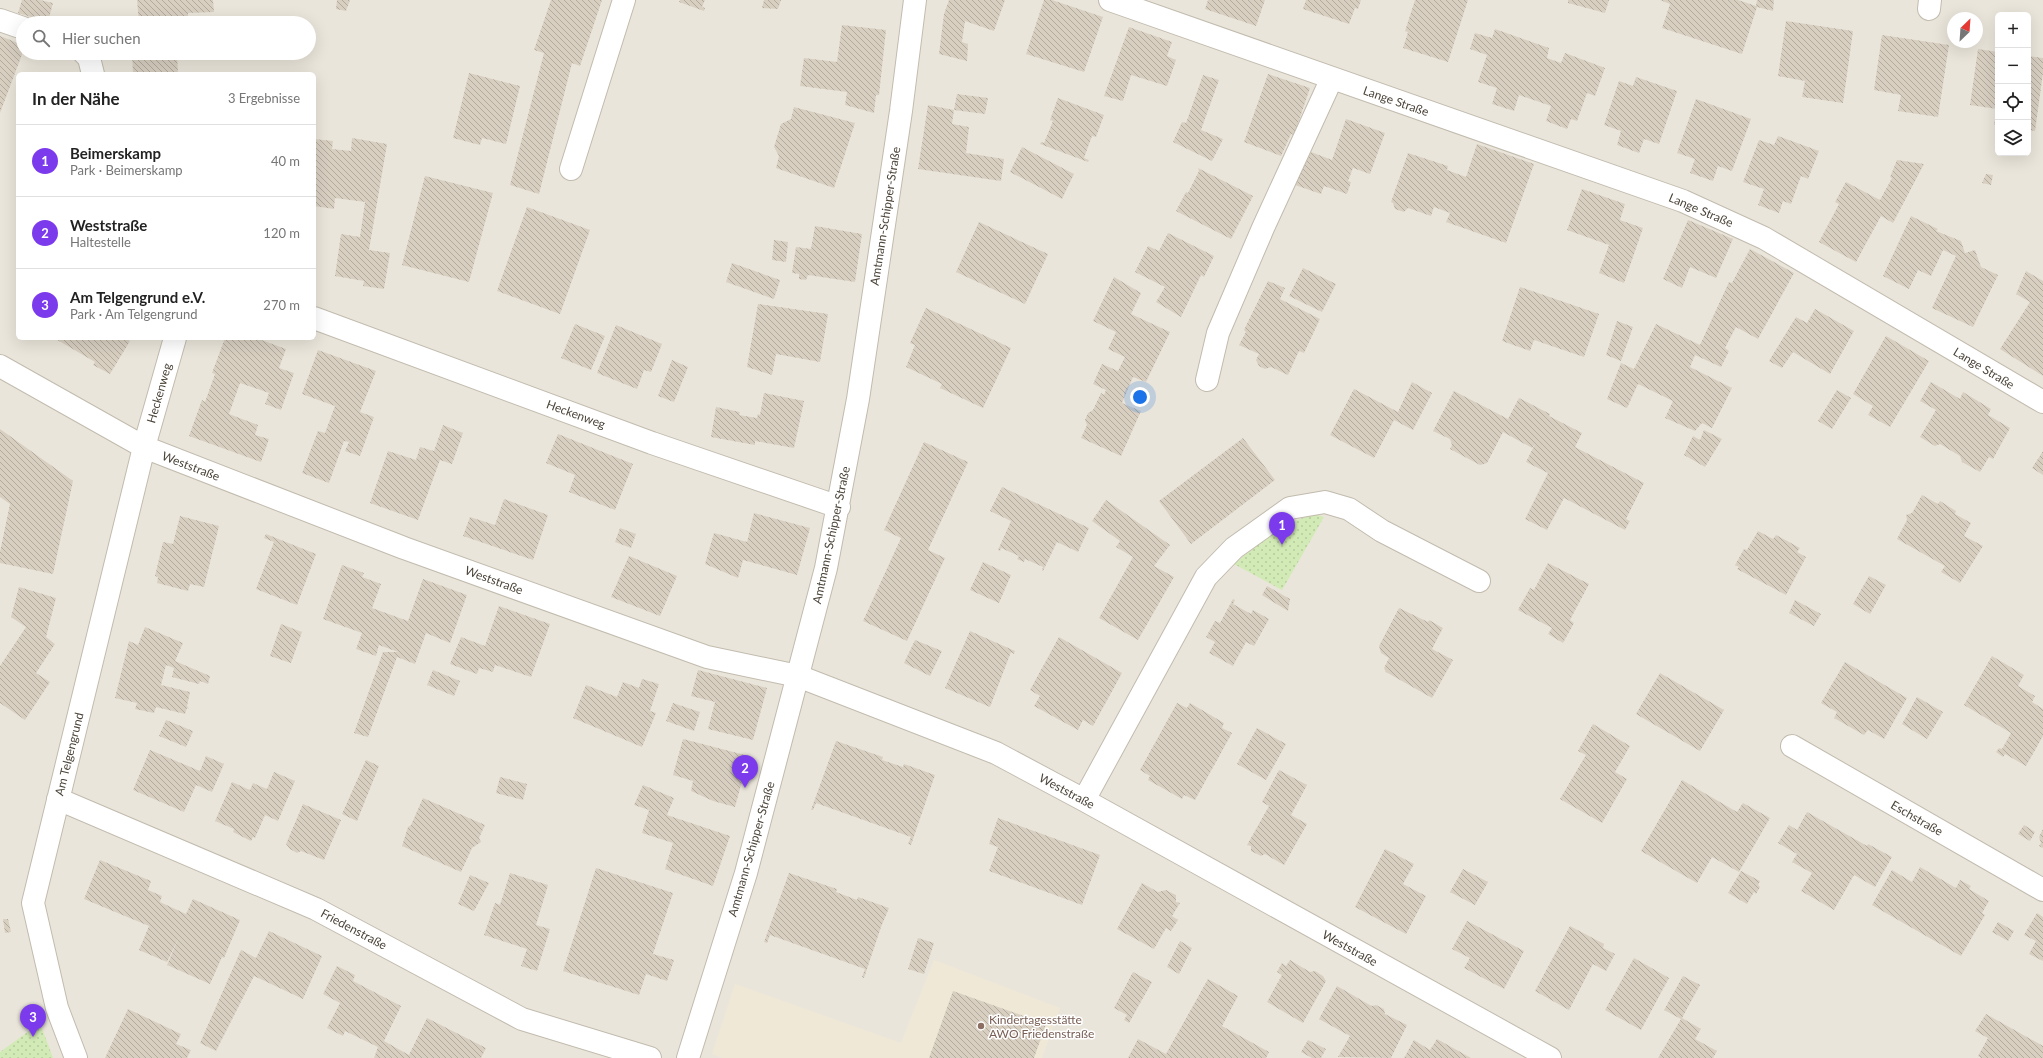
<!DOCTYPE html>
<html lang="de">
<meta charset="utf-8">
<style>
:root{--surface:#fff;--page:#f6f6f6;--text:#222;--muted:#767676;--line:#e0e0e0;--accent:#7c3aed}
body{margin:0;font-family:Lato,sans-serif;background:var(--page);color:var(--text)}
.controls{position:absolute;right:12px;top:12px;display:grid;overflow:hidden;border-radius:6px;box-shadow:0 4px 16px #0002}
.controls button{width:36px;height:36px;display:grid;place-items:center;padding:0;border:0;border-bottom:1px solid var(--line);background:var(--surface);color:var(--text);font:20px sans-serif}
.compass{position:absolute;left:1947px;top:12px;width:36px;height:36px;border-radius:50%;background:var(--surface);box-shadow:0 4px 16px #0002;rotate:25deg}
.you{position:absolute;left:1140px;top:397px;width:14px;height:14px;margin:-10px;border:3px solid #fff;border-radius:50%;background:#1a73e8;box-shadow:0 0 0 6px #1a73e833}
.badge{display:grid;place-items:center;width:26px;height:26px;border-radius:50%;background:var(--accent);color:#fff;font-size:13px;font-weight:700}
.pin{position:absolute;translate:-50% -33px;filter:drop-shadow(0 1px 2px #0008)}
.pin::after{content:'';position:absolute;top:21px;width:14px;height:12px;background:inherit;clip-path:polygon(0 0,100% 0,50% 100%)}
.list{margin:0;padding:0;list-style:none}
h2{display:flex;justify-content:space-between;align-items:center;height:52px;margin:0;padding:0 16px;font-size:17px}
h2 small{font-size:13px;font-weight:400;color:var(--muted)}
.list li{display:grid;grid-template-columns:26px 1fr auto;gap:12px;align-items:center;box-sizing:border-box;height:72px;padding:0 16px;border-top:1px solid var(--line)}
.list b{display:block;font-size:15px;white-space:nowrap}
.list p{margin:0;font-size:13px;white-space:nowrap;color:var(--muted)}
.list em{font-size:13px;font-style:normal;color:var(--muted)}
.icon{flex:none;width:22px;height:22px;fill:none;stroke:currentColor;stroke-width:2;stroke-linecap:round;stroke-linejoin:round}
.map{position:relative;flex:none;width:2043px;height:1058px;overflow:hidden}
.search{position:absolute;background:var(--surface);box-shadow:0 4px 16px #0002;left:16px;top:16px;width:300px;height:44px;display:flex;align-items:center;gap:10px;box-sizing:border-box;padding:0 14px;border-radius:22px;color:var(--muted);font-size:15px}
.panel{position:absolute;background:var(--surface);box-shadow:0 4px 16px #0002;left:16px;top:72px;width:300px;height:268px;border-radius:6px}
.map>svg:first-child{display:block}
.residential{fill:#eae5da;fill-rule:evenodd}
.education{fill:#efe8d6}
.green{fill:url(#green-dots)}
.building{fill:url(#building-back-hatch)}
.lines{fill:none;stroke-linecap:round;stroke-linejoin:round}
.minor-casing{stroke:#c2bbae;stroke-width:24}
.minor{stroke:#fff;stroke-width:22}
.education-dot{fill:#8d6e63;stroke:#fff;stroke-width:1.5}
.labels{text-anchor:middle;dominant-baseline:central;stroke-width:3;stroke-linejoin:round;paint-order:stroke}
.street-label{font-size:12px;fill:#4b4439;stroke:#fff}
.education-label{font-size:12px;fill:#785e54;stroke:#fff;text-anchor:start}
</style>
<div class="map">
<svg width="2043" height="1058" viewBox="0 0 2043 1058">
<defs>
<pattern id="green-dots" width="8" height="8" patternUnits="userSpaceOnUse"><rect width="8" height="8" fill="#d2eab5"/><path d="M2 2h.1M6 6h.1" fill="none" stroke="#b6ca9c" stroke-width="1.8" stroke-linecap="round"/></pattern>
<pattern id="building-back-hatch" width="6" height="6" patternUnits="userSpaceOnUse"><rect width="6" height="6" fill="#d8cfc1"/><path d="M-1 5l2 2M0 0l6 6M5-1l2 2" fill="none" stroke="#b1aa9e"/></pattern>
</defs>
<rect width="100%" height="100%" fill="#f6f3ec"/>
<!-- residential -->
<path class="residential" d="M0 0H2043V1058H0ZM1998 15H2028V153H1998ZM1953 18H1977V42H1953ZM23 23H309V53H23ZM18 74H314V338H18Z"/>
<!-- education -->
<path class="education" d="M934 960 1060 1008 1042 1058H722L712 1054 735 984 901 1043Z"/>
<!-- green -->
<path class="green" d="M1314 514 1324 517 1282 590 1234 564 1280 526Z
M40 1023 53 1058H0V1052Z"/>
<!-- building -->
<path class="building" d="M22 0H40L53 3 48 22 18 13Z
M137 0H213L214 12 188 13V23H139Z
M337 0H350L346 11 336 9Z
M551 0H602L580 66 572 63 539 194 510 185 544 53 534 50Z
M680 0H705L702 7 705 8 704 11 679 2Z
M764 0H781L778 9 762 8Z
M949 0H1005L994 31 965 21 962 42 968 44 967 61 939 54 944 14Z
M1044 0H1052L1103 17 1084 72 1026 54Z
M1208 0H1265L1256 26 1205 9Z
M1306 0H1361L1358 9 1355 8 1349 24 1303 9Z
M1415 0H1468L1448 62 1403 48 1408 32 1405 31Z
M1568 0H1609L1605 13 1568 3Z
M1660 0H1738L1756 6 1757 0H1774L1773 11 1757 7 1742 54 1662 28 1670 4Z
M1786 21 1853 31 1843 103 1802 97 1805 81 1778 76Z
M842 25 886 30 879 95H876L874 113 845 105 847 92 800 86 804 58 837 62Z
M1129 27 1172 42 1167 56 1176 60 1167 86 1131 75 1123 101 1104 96Z
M1495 29 1549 48 1547 58 1561 63 1565 53 1605 68 1595 96 1587 93 1577 121 1571 119 1567 129 1546 121 1551 106 1519 95 1514 111 1492 104 1497 88 1478 82 1487 55 1470 49 1475 33 1492 38Z
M1882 35 1949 45 1938 117 1898 111 1901 95 1874 90Z
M0 36 23 45V52L0 113Z
M1978 49 1998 52V126L1994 125 1997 109 1970 105Z
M132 53H177L178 74H133Z
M2028 56 2043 58V73L2035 131 2028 130Z
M469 73 520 86 506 144 482 138 480 145 453 138Z
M1268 74 1310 88 1294 135 1291 134 1281 156 1244 142Z
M1203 75 1219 80 1201 130 1223 139 1212 161 1173 142 1182 122 1186 123Z
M1636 77 1677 91 1659 144 1644 139 1639 153 1617 145 1621 131 1604 125 1619 81 1633 86Z
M957 94 988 98 985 114 954 110Z
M1058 98 1104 115 1096 137 1092 136 1084 158 1089 160 1088 162 1040 144 1041 142 1044 143 1053 121 1050 120Z
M1696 99 1751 119 1732 171 1718 166 1713 181 1690 173 1695 159 1677 153Z
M928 105 954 110 952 124 969 127 966 153 1004 159 1001 181 918 169Z
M794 107 855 123 834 188 776 168 779 156 774 147 781 124 791 119Z
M1346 119 1385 133 1370 174 1353 168 1348 181 1351 182 1347 194 1324 186 1321 194 1295 185 1311 152 1332 160Z
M1778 136 1819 151 1808 179 1801 176 1791 204 1783 201 1779 213 1758 205 1764 189 1743 182 1759 140 1774 145Z
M352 138 387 144 369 250 390 253 384 289 363 286 364 281 335 276 341 234 360 237 365 202 335 198 334 209 314 206V139L333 141 332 149 351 151Z
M1477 144 1534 164 1506 243 1446 222 1450 213 1434 207 1431 216 1408 208 1404 212 1395 209 1393 203 1391 202 1408 153 1448 166 1447 170 1466 177Z
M1022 147 1074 174 1062 199 1010 172Z
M1897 160 1924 164 1893 223 1881 216 1856 262 1819 242 1839 204 1835 202 1846 182 1880 200 1892 178 1890 177Z
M1198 168 1253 196 1231 239 1176 211 1186 192 1188 193 1199 171Z
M1986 174 1993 175 1991 185 1982 183Z
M425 176 493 193 469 282 402 265Z
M1582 189 1625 204 1620 220 1643 228 1624 283 1599 273 1609 245 1567 230Z
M527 207 590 230 560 314 497 291Z
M1911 216 1938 229 1936 231 1961 241 1965 253 1975 250 1981 267 1998 275 1973 327 1932 308 1956 256 1943 250 1931 276 1918 270 1909 289 1883 276Z
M1688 220 1733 239 1716 278 1690 267 1682 288 1663 279Z
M979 222 1048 254 1025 304 956 272Z
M815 226 862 234 855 282 808 275 806 280 799 279V274L792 273 796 247 811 249Z
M1168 233 1214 256 1204 277 1201 275 1181 317 1156 302 1165 287 1135 272 1148 246 1159 251Z
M774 240 788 242 786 262 772 260Z
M1750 249 1794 273 1758 339 1736 327 1725 348 1729 351 1721 367 1695 355 1690 367 1732 388 1712 428 1702 423 1695 431 1665 418 1673 401 1638 384 1627 408 1607 399 1621 363 1634 369 1656 324 1700 345 1729 282 1732 283Z
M732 263 780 280 774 299 726 282Z
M1303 268 1336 284 1322 312 1289 296Z
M2026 271 2043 281V376L2000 349 2030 302 2016 294Z
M1114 277 1141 293 1131 314 1170 332 1146 382 1133 377 1122 403 1141 411 1121 456 1081 438 1087 425 1085 420 1088 413 1093 410 1101 393 1104 395 1106 390 1093 384 1102 364 1118 371 1125 357 1108 349 1116 332 1093 321Z
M1268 281 1285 288 1280 299 1320 319 1304 353 1299 351 1288 375 1271 367 1265 369 1259 366 1256 360 1259 354 1239 345 1246 332 1244 330Z
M1520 287 1599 314 1584 357 1534 340 1530 351 1502 341Z
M758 304 828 314 820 362 776 354 772 375 747 367Z
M926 308 1011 348 983 408 940 388 942 384 906 367 915 345 910 343Z
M1815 309 1854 331 1830 374 1793 352 1782 368 1769 361 1796 317 1807 323Z
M1617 321 1633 327 1621 361 1606 355Z
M575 324 605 336 591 370 561 358Z
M616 325 662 344 651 372 644 370 637 389 597 373Z
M1886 336 1929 361 1890 427 1868 415 1873 406 1853 394Z
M54 338H125L130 341 110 374 93 365 95 362Z
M225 338H256L286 349 279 368 294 373 281 410 265 404 269 393 240 383 229 414 258 425 255 435 269 439 261 462 189 436 202 400 205 402 215 374 212 373Z
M318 350 376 371 360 412 374 417 360 456 345 451 349 442 344 441 329 483 302 473 318 431 325 433 335 406 302 394Z
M672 360 688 367 674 402 658 396Z
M1412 382 1432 393 1413 430 1394 420 1374 458 1330 435 1354 389 1398 412Z
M1931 382 1960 399 1963 392 1991 409 1988 415 2010 428 1993 459 1989 457 1980 472 1962 462 1960 456 1940 444 1935 446 1920 437 1936 410 1920 401Z
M1837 390 1851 398 1832 429 1818 421Z
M1454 391 1508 419 1519 398 1550 414 1549 416 1582 433 1575 447 1644 483 1626 519 1630 521 1625 530 1564 498 1547 530 1525 519 1548 473 1526 462 1535 444 1532 448 1503 432 1487 463 1480 465 1450 449 1452 445 1450 439 1433 431Z
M764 393 804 401 794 448 755 441V445L711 437 716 407 740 412 739 415 757 418 758 414 760 415Z
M443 425 463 433 452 464 440 460 418 520 370 503 388 451 416 460 420 447 434 451Z
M0 429 73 481 53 574 0 563V552L10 504 0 497Z
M1704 430 1722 439 1705 467 1684 455 1693 436 1700 440Z
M558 434 633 464 615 510 569 492 575 475 546 463Z
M1243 438 1275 480 1191 544 1159 501Z
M924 442 968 462 928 550 945 558 907 641 863 621 901 538 884 530Z
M2043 451V475L2032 468Z
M1002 487 1089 528 1078 552 1057 542 1043 571H1042L1043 567 1025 559 1024 562 1017 559 1019 556 1001 548 1000 551 998 550 1011 521 990 511Z
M1922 495 1938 504 1940 501 1956 511 1955 514 1971 523 1964 536 1983 546 1960 583 1941 572 1945 566 1897 539 1907 520 1906 515 1912 513Z
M504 499 548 515 533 560 463 536 470 517 495 525Z
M1106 500 1170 545 1154 566 1174 577 1138 640 1099 618 1133 557 1116 547 1120 541 1092 521Z
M754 513 810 528 797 575 743 560 738 578 705 564 714 533 747 542Z
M180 516 219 526 204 587 190 584 188 591 157 583 158 577 155 576 163 542 173 544Z
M620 528 636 534 631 548 615 542Z
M1758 531 1773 539 1776 535 1800 548 1797 552 1806 557 1786 595 1737 569 1739 567 1735 565 1744 549 1747 550Z
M266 534 316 554 297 605 256 589 274 542 264 538Z
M629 556 677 576 660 616 611 597Z
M983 562 1011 575 999 603 970 590Z
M1548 563 1589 584 1570 620 1574 623 1563 643 1548 634 1552 628 1518 610 1530 588 1534 590Z
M342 565 364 573 362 577 381 584 372 608 408 621 423 579 467 595 450 643 426 633 415 664 397 657 368 737 354 733 383 652H398L379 645 376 656 356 649 362 633 323 619Z
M1869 576 1886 585 1870 614 1853 604Z
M1267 586 1290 599 1288 611 1262 595Z
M19 587 56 598 46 637 55 644 36 673 50 682 25 720 0 703V666L26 627 11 617Z
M1233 599 1235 600 1233 604 1251 614 1253 610 1269 619 1254 646 1246 642 1233 666 1209 653 1215 642 1206 637 1215 621 1220 623Z
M1795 600 1821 614 1814 626 1789 613Z
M499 606 550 624 531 677 495 665 493 672 479 668 477 674 450 664 461 637 485 646Z
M1399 608 1428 622 1429 620 1443 628 1432 649 1453 660 1432 698 1386 672 1384 668 1389 658 1381 653 1379 646Z
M281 624 302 632 291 663 270 656Z
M145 627 183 643 175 661 210 676 208 684 200 681 199 684 172 677 174 668 166 665 161 685 190 692 187 706 189 709 187 708 185 714 156 707 154 713 135 709 137 703 115 698 129 641 138 645Z
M970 631 1015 651 1014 654 1011 652 990 707 945 688Z
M1059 637 1122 673 1093 726 1083 720 1078 730 1034 706 1040 696 1030 690Z
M915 640 942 651 930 676 904 663Z
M1992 656 2024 675 2018 686 2035 696 2032 702 2043 709V736L2026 766 2005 754 2003 757 1996 752 1999 748 2002 749 2011 733 1964 705Z
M1845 662 1907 698 1884 739 1868 730 1864 735 1834 718 1837 712 1821 703Z
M433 670 460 681 454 696 427 685Z
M698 670 767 688 753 740 708 729 715 702 691 696Z
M1660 673 1724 710 1700 751 1636 714Z
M642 679 659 684 650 711 656 713 642 747 573 718 586 685 617 697 623 682 639 688Z
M1917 697 1943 712 1927 739 1902 724Z
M673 703 700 712 694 731 666 721Z
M1177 703 1187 708 1190 703 1224 723 1222 728 1232 733 1195 800 1184 795 1182 799 1148 780 1150 776 1140 770Z
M166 720 193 731 186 747 159 736Z
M1593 724 1630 746 1615 772 1627 779 1602 823 1560 799 1586 755 1578 751Z
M1257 728 1286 744 1266 780 1237 764Z
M683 739 749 756 735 807 713 801 691 791 693 781 673 775Z
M836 741 883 757 882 760 903 767 904 764 935 775 911 845 908 844 911 837 816 803 813 810H811Z
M150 750 200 771 206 756 224 764 212 792 196 785 184 812 133 790Z
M366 760 379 766 357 821 342 814Z
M1279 770 1307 785 1291 815 1307 824 1284 865 1265 854 1261 856 1251 851V846L1247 845 1269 806 1262 802Z
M274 772 295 781 278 821 265 815 255 838 253 837 251 841 233 832 234 829 215 821 232 782 250 790 253 783 267 789Z
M500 777 527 784 523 800 496 793Z
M1682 780 1737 812 1743 803 1770 818 1739 872 1712 857 1697 883 1641 851Z
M643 785 674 798 667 815 730 836 713 886 665 869 673 843 642 833 649 810 634 805Z
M423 798 485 825 479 838 481 842 472 848 461 872 402 846 408 827 411 825Z
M303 804 341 820 324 860 301 851 297 853 290 849 286 844Z
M1807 812 1867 846 1868 844 1892 857 1875 887 1854 875 1834 910 1801 891 1812 873 1792 862 1797 854 1778 843 1789 825 1797 830Z
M998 818 1100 855 1082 905 989 871 998 847 989 844Z
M2024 825 2035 832 2030 841 2018 834Z
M2043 829V848L2039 846 2041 843 2039 837Z
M1385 849 1414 864 1403 884 1426 896 1406 934 1355 907Z
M100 860 151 881 148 890 162 896 160 902 186 914 193 899 240 920 224 958 222 957 210 984 167 965 179 937 167 962 139 950 149 926 84 899Z
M1920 867 1956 888 1960 880 1971 886 1969 889 1989 901 1982 913 1985 915 1961 956 1872 905 1892 870 1912 882Z
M596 868 673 893 653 954 674 960 667 981 646 974 639 995 563 971Z
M1463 869 1488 882 1475 905 1450 892Z
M1741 871 1760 881 1758 885 1760 887 1756 894 1754 892 1747 904 1728 893Z
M510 873 548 885 536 925 550 929 537 971 521 966 527 949 484 935 495 903 500 905Z
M789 873 837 889 836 892 857 900 858 897 889 908 881 927 864 978 862 977 865 969 770 935 767 943 764 942Z
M470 875 489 883 474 911 458 904Z
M1142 883 1158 892 1166 890 1176 895V902L1180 903 1172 916 1178 920 1171 931 1166 928 1154 949 1117 929Z
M2037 913 2043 917V961L2029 954 2036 941 2024 935Z
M3 919H8L11 932 5 933Z
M1467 921 1524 951 1504 989 1464 968 1470 958 1452 949Z
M1998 922 2014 931 2008 941 1992 932Z
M1570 926 1604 944 1603 948 1615 954 1606 971 1593 964 1569 1010 1535 991Z
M269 931 322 956 303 999 254 976 216 1051 200 1043 241 950 256 958Z
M918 938 934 943 924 974 908 969Z
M1180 941 1192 948 1179 974 1167 967Z
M1634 958 1669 978 1641 1030 1605 1010Z
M1290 960 1310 972 1315 971 1323 976 1326 981 1303 1023 1267 1002 1282 975 1277 972 1282 963 1286 966Z
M337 966 355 975 353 981 401 1006 384 1041 409 1055 427 1018 486 1048 481 1058H374L378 1047 345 1031 343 1036 327 1028 340 1003 323 994Z
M1133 972 1152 982 1129 1023 1124 1020 1127 1015 1114 1008Z
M1683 976 1700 985 1682 1018 1701 1029 1695 1039 1717 1051 1713 1058H1658L1681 1019 1664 1010Z
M1208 979 1238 996 1222 1026 1269 1052 1266 1058H1128L1138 1039 1166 1054Z
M1337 986 1368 1004 1372 1006 1376 1005 1384 1009 1385 1014 1407 1025 1391 1058 1338 1057 1350 1036 1319 1019Z
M953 991 1046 1024 1034 1058H929Z
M128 1009 181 1034 176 1044 191 1050 187 1058H105Z
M1986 1014 2043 1046V1058H1981L1978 1056 1988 1038 1975 1031Z
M1437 1039 1471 1058H1404L1414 1040 1430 1050Z
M1308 1040 1326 1049 1321 1058H1312L1301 1052Z"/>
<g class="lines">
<!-- minor casing -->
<g class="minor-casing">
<path id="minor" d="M1110 0 1683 201 1764 238 2043 402
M1929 9 1930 0
M0 20 23 28
M84 53 89 58 93 74
M571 169 624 0
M314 318 652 443 839 507
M0 366 144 447 404 548 707 657 798 676 996 753 1084 800 1550 1058
M1207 380 1218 333 1263 228 1332 78
M1792 746 2043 890
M58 799 316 909 522 1019 650 1058
M1084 800 1206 577 1234 548 1290 508 1325 502 1349 509 1382 531 1479 581
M76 1058 57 1008 33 903 144 447 175 338
M688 1058 746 873 826 568 858 399 901 111 915 0"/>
</g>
<!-- minor -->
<use href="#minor" class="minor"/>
</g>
<!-- markers -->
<circle class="education-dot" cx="981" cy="1026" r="4"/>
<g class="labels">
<!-- street labels -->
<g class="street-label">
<text transform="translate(1396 101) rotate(19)">Lange Straße</text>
<text transform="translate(1701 210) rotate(23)">Lange Straße</text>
<text transform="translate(885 216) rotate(-81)">Amtmann-Schipper-Straße</text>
<text transform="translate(1984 368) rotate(31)">Lange Straße</text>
<text transform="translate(159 393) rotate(-74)">Heckenweg</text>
<text transform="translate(576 414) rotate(20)">Heckenweg</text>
<text transform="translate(191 466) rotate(21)">Weststraße</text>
<text transform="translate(831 535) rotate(-78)">Amtmann-Schipper-Straße</text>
<text transform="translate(494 580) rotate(20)">Weststraße</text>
<text transform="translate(69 754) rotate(-76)">Am Telgengrund</text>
<text transform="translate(1067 791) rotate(28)">Weststraße</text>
<text transform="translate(1917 818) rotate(30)">Eschstraße</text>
<text transform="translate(751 849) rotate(-74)">Amtmann-Schipper-Straße</text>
<text transform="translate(354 929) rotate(28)">Friedenstraße</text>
<text transform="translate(1350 948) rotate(29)">Weststraße</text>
</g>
<!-- education labels -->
<g class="education-label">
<text x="989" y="1019">Kindertagesstätte<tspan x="989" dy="14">AWO Friedenstraße</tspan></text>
</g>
</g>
</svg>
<div class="controls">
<button>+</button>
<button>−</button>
<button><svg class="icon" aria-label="locate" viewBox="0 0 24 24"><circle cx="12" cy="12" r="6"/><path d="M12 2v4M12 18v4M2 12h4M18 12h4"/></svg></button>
<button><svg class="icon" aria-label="layers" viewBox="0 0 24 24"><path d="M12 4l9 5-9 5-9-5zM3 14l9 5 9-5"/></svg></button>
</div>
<svg class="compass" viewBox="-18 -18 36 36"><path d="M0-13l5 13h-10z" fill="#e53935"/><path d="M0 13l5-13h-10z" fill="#767676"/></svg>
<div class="you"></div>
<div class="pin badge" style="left:1282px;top:545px">1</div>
<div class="pin badge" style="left:745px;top:788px">2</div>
<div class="pin badge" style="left:33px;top:1037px">3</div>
<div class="search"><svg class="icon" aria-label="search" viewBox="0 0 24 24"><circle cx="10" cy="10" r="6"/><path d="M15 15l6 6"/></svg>Hier suchen</div>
<section class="panel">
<h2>In der Nähe<small>3 Ergebnisse</small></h2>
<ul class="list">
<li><span class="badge">1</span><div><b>Beimerskamp</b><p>Park · Beimerskamp</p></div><em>40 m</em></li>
<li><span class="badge">2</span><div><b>Weststraße</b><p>Haltestelle</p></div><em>120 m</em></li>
<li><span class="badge">3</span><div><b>Am Telgengrund e.V.</b><p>Park · Am Telgengrund</p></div><em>270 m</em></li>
</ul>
</section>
</div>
